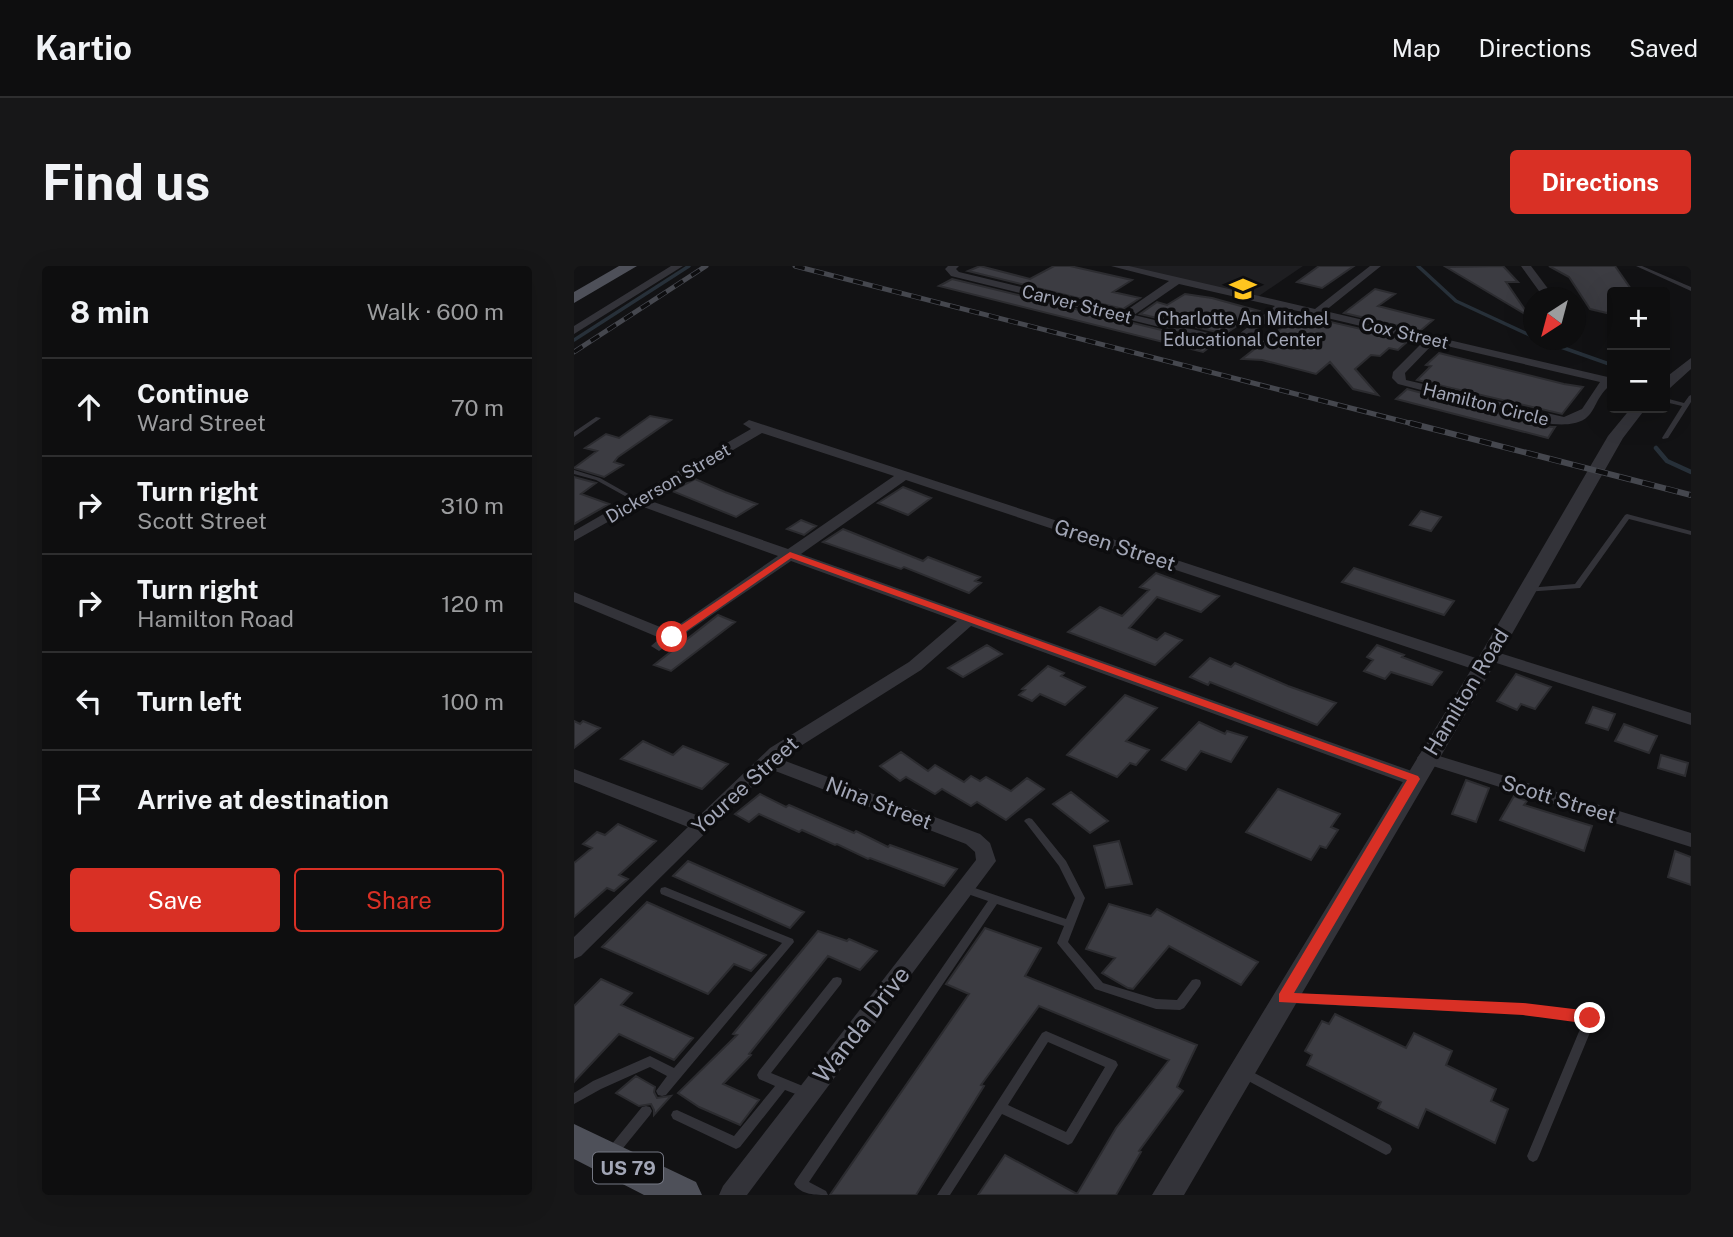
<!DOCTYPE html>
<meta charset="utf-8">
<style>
:root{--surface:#0e0e0f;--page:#171718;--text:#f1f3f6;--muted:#9b9c9e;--line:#2e2e2f;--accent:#d93025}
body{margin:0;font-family:"Public Sans",sans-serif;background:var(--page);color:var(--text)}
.controls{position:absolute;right:21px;top:21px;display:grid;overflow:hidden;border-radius:7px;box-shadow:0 7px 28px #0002}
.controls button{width:63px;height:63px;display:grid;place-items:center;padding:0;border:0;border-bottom:2px solid var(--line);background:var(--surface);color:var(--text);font:35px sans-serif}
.compass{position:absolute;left:949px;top:21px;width:63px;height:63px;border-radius:50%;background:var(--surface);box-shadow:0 7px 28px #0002;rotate:216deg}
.stop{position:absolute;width:21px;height:21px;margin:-16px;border:5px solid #d93025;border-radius:50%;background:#fff}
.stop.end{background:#d93025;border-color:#fff;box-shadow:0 2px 7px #0008}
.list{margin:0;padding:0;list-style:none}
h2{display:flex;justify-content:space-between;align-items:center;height:91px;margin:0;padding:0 28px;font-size:30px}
h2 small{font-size:23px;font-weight:400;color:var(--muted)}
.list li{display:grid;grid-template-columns:46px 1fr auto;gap:21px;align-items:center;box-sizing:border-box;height:98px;padding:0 28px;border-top:2px solid var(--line)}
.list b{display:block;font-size:26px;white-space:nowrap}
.list p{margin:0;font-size:23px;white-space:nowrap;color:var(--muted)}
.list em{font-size:23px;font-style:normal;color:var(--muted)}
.actions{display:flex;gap:14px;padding:21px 28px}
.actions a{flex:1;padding:16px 0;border:2px solid var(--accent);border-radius:7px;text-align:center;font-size:24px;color:var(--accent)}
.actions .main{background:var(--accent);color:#fff}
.icon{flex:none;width:38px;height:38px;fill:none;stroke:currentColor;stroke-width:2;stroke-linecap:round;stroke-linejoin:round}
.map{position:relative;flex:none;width:1117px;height:929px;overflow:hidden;border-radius:7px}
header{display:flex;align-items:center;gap:42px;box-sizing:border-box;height:98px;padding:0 35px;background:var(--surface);border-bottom:2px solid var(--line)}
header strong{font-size:33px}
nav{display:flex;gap:38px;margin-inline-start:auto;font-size:24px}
.intro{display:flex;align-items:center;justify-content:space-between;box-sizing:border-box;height:168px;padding:0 42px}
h1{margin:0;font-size:49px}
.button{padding:18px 32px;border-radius:7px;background:var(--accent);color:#fff;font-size:24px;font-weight:700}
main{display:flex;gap:42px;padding:0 42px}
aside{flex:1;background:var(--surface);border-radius:7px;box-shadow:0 7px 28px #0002}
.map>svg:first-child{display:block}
.built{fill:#1e1e21}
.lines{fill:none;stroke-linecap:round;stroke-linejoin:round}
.stream-far1{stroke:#273039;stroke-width:3.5}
.stream{stroke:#273039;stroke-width:4.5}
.building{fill:#3c3c42;stroke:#2c2c30;stroke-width:2}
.service{fill:#333339;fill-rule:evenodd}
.minor{fill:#333339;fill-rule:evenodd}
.tertiary{fill:#333339;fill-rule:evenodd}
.primary{fill:#4e5059;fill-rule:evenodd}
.rail-far1-casing{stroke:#45474e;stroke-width:5}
.rail-casing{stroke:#45474e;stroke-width:6}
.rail-far1{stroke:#0d0d0f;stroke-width:3.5;stroke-dasharray:10;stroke-linecap:butt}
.rail{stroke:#0d0d0f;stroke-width:4.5;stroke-dasharray:12;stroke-linecap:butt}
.route{fill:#d93025}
.labels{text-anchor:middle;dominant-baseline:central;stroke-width:7;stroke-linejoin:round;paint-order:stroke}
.far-street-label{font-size:18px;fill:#a2a6b6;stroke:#0d0d0f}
.far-poi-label{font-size:18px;fill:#a2a6b6;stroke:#0d0d0f}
.shield{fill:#0d0d0f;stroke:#757884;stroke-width:2}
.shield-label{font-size:19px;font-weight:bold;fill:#a2a6b6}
.street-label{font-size:21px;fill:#a2a6b6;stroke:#0d0d0f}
.near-street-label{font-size:24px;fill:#a2a6b6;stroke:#0d0d0f}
</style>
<header>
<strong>Kartio</strong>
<nav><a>Map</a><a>Directions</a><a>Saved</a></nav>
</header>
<div class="intro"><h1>Find us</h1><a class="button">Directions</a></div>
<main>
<aside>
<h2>8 min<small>Walk · 600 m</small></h2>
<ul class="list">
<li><svg class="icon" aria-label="ahead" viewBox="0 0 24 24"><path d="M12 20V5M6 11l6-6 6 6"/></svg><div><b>Continue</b><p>Ward Street</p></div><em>70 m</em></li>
<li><svg class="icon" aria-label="right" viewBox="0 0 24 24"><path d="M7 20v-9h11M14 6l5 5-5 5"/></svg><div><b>Turn right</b><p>Scott Street</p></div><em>310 m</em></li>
<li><svg class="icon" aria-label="right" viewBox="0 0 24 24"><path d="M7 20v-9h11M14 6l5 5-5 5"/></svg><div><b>Turn right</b><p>Hamilton Road</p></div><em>120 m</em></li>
<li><svg class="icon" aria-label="left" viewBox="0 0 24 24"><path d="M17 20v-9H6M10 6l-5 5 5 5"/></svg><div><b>Turn left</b></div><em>100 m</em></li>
<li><svg class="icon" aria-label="arrive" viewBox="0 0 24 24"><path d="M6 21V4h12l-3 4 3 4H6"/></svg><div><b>Arrive at destination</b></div></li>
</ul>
<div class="actions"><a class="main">Save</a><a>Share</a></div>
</aside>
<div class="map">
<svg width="1117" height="929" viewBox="0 0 1117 929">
<rect width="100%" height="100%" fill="#121214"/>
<!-- built -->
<path class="built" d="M542 0H729L682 32Z"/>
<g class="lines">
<!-- stream-far1 -->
<path class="stream-far1" d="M844 0 882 35 960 71
M0 74 115 0
M967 74 1038 99"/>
<!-- stream -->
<path class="stream" d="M1082 182 1093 195 1117 206"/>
</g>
<!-- building -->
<path class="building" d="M406 0 456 13 480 0H496L558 14 539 26 566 32 549 43 394 5Z
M745 0H780L748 22 723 16Z
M929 0 944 16H932L956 51 872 1Z
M975 0H1041L1057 23 1038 26V39L1033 47 1016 43 995 11Z
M378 13 641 77 629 86 365 20Z
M801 23 821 28 804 40 859 54 846 65 770 47Z
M611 28 638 32 685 45 651 68 566 48 583 36 593 39Z
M720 52 752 60 757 56 835 74 824 84 815 82 806 90 797 89 781 103 804 129 779 123 756 96 742 108 688 94 668 93Z
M865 87 990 118 1009 121 988 148 843 114 857 100 852 99Z
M833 123 977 161H981L974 172 822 133Z
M76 150 97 154 44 191 40 196 49 199 30 211 0 202 23 185 11 182 32 168 45 172Z
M0 211 22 217 7 228 35 238 0 258Z
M121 213 151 226 183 238 162 251 98 225Z
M329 221 357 232 334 249 304 237Z
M847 245 867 251 857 265 836 259Z
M227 254 242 260 230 269 213 263Z
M269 263 349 295 354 291 406 311 401 315 407 317 395 327 330 301 327 303 249 276Z
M780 302 880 335 870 349 768 316Z
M582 307 645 330 627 346 583 331 555 362 583 374 591 367 608 374 581 399 494 366 526 341 548 350 575 324 566 321Z
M144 349 161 356 97 405 80 399Z
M413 379 428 388 389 411 374 402Z
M803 379 830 389 828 391 868 406 858 419 817 406 811 413 790 405 799 394 793 391Z
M636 392 657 401 661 397 714 420 762 437 743 459 636 416 634 419 616 411Z
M474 400 490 407 487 410 511 421 491 439 466 428 458 435 445 429 451 424 448 423Z
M942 408 977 421 961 443 947 438 943 444 923 435Z
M551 429 583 442 552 475 575 484 562 499 556 497 543 511 493 489Z
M1019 441 1041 448 1034 464 1012 457Z
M0 455 6 458 9 455 26 462 0 482Z
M625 456 651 468 653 465 673 471 657 496 627 485 612 504 588 494Z
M1050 458 1083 470 1075 487 1041 475Z
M69 475 99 489 109 480 154 498 128 523 47 493Z
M327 486 354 505 361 499 390 516 397 510 406 515 412 511 437 525 453 512 470 523 432 554 403 536 397 540 368 523 361 528 332 511 326 515 306 500Z
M1087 489 1114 497 1111 510 1084 502Z
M892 514 915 522 902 556 878 548Z
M704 523 766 548 757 561 764 564 752 582 746 580 737 594 672 566Z
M497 526 534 555 516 567 479 538Z
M186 528 212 541 215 539 280 567 282 565 314 581 316 579 383 603 370 620 296 592 294 593 263 578 261 579 228 564 225 566 185 548 175 556 161 548Z
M940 530 953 535 950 539 1018 560 1010 585 926 554Z
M44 558 82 575 45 609 54 613 40 625 33 622 0 651V597L18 582 9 578 23 566 31 569Z
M545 575 558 618 532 622 520 580Z
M1101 585 1117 591V619L1094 611Z
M114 595 230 646 216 662 99 610Z
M73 636 192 689 177 705 160 698 134 728 28 681Z
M535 638 577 650 583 643 684 696 667 719 595 680 559 723 554 722 528 707 541 692 512 683Z
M411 662 467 682 451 710 623 779 603 821 609 825 565 885 567 886 542 929H404L431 889 503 928 542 862 595 794 465 740 407 819 410 820 342 929H256L395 728 372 718Z
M244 665 273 675 275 673 303 685 286 704 254 690 175 788 177 789 149 818 185 834 166 859 125 841 104 827 163 769 159 768Z
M27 713 58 727 47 739 119 772 100 794 45 768 0 816V740Z
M761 748 832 782 840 767 878 785 872 799 922 823 917 835 934 843 921 877 852 843 844 862 804 842 807 836 733 799 738 789 731 785 748 755 755 758Z
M62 810 81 821 80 826 83 832 97 830 80 849V844L77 838 65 840 42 827Z"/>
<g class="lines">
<!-- service -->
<path class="service" d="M1062 0H1068L1117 21V25Z
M1117 129V136L1094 172 1089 173 1088 172 1108 140 1091 136V132L1110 137 1115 130Z
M22 151 27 152 0 171V166Z
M0 204 26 212 65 234 64 235H60L22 214 0 208Z
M1053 248 1117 265V269L1055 253 1006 322 951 326 950 324 954 322 1001 318 1051 249Z
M455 552 458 553 492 595 511 632 494 676 529 717 582 733 603 734 618 714 622 713 626 714 627 717 626 720 610 742 606 744 582 743 521 723 483 677 490 660 423 638 235 916 252 925 254 929C242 929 227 929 220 918L222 914 414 635 388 626 387 623 388 620 392 619 492 653 501 632 485 600 452 557 450 555 452 553Z
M91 621 219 673 220 676 92 829 88 830 84 829 82 825 93 810 76 801 27 823 0 838V827L19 815 76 790 100 802 208 677 87 628 86 625 87 622Z
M263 711 267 712 268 715 267 718 197 807 236 823 238 827 236 831 232 832 211 824 166 881 162 883 99 853 97 849 99 845 103 844 160 870 201 820 185 813 183 809 185 805 259 712Z
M715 727 949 738 1016 747 1020 749 1022 752 965 890 963 894 959 896 955 894 953 890 1009 756 949 748 715 737 711 735 710 732 711 729Z
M472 765 542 795 544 799 498 877 494 879 490 877 428 848 376 929H363L468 767ZM474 776 531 801 492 866 434 839Z
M671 802 816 879 818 883 816 887 812 889 808 887 667 811 665 807 667 803Z
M72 840 76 841 78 845 76 849 41 892 37 894 33 892 31 888 33 884 68 841Z"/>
<!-- minor -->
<path class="minor" d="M97 0H109L0 68V60Z
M374 0H385L382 3 385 6 550 46 595 15 537 0H555L741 43 796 0H807L751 45 1038 112V118C1013 136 1028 162 978 158L824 118 818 112 819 106 850 75 711 42 672 73 651 77 377 10 371 3ZM605 18 701 40 665 68 651 71 560 49ZM860 77 1026 116 1008 143 990 151 832 114 831 107Z
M947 0H957L981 32H970Z
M175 154 914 396 916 400 914 404H902L332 214 227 288 846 508 849 513 846 518H834L397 360 347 404 206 493 406 568 416 577 422 595 173 929H145L149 920 402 594 401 586 392 578 196 503 7 690 0 693V671L114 561 0 516V503L125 550 196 482 335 396 383 355 217 295 85 385 77 380 86 372 0 336V326L96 365 204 290 64 239 0 275V265L177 163 169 158ZM188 167 320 210 214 283 74 234Z
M916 384 1117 447V459L910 393 908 389Z
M852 486 1117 567V581L846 496 843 492 846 488Z"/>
<!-- tertiary -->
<path class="tertiary" d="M1117 92V103L1096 122 1091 123V112Z
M1057 142H1072L1049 172 926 389 610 929H578L906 389 1034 170Z"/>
<!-- primary -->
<path class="primary" d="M45 0H63L0 37V26Z
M0 858 122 916 128 929H70L0 893Z"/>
<!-- rail-far1 casing -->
<g class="rail-far1-casing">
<path id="rail-far1" d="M221 0 843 159
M0 86 132 0"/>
</g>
<!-- rail casing -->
<g class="rail-casing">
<path id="rail" d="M836 157 1117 229"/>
</g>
<!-- rail-far1 -->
<use href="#rail-far1" class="rail-far1"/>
<!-- rail -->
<use href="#rail" class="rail"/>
</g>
<!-- route -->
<path class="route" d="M216 286 844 510 846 513 720 727 949 737 1016 745 1023 752 1021 756 1016 758 949 749 705 736V728L833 514 217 292 101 373H94V368Z"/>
<!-- icons -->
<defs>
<g id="school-bare" transform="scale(2.1)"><path d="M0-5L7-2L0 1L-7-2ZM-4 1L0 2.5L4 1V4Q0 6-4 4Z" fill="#ffc51f" stroke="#0d0d0f" stroke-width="2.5" paint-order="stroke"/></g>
</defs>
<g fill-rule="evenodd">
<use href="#school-bare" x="669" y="23"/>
</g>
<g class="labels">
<!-- far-street labels -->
<g class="far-street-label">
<text transform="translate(503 38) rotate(14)">Carver Street</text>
<text transform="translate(831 67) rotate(13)">Cox Street</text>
<text transform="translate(912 138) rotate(14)">Hamilton Circle</text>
<text transform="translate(94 217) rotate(-30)">Dickerson Street</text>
</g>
<!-- far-poi labels -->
<g class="far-poi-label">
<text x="669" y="52">Charlotte An Mitchel<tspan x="669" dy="21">Educational Center</tspan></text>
</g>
<!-- shield labels -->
<rect class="shield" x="19" y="886.5" width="70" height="31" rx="5"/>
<g class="shield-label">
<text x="54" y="902">US 79</text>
</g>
<!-- street labels -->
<g class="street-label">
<text transform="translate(541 279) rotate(18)">Green Street</text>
<text transform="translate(892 426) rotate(-59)">Hamilton Road</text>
<text transform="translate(171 519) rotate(-42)">Youree Street</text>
<text transform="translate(985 533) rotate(17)">Scott Street</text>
<text transform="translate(305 537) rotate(21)">Nina Street</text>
</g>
<!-- near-street labels -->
<g class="near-street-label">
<text transform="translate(287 758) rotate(-52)">Wanda Drive</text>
</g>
</g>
</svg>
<div class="controls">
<button>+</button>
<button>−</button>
</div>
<svg class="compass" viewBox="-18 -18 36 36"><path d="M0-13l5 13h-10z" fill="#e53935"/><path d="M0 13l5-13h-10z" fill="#9b9c9e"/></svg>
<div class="stop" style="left:98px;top:371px"></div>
<div class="stop end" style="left:1016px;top:752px"></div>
</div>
</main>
